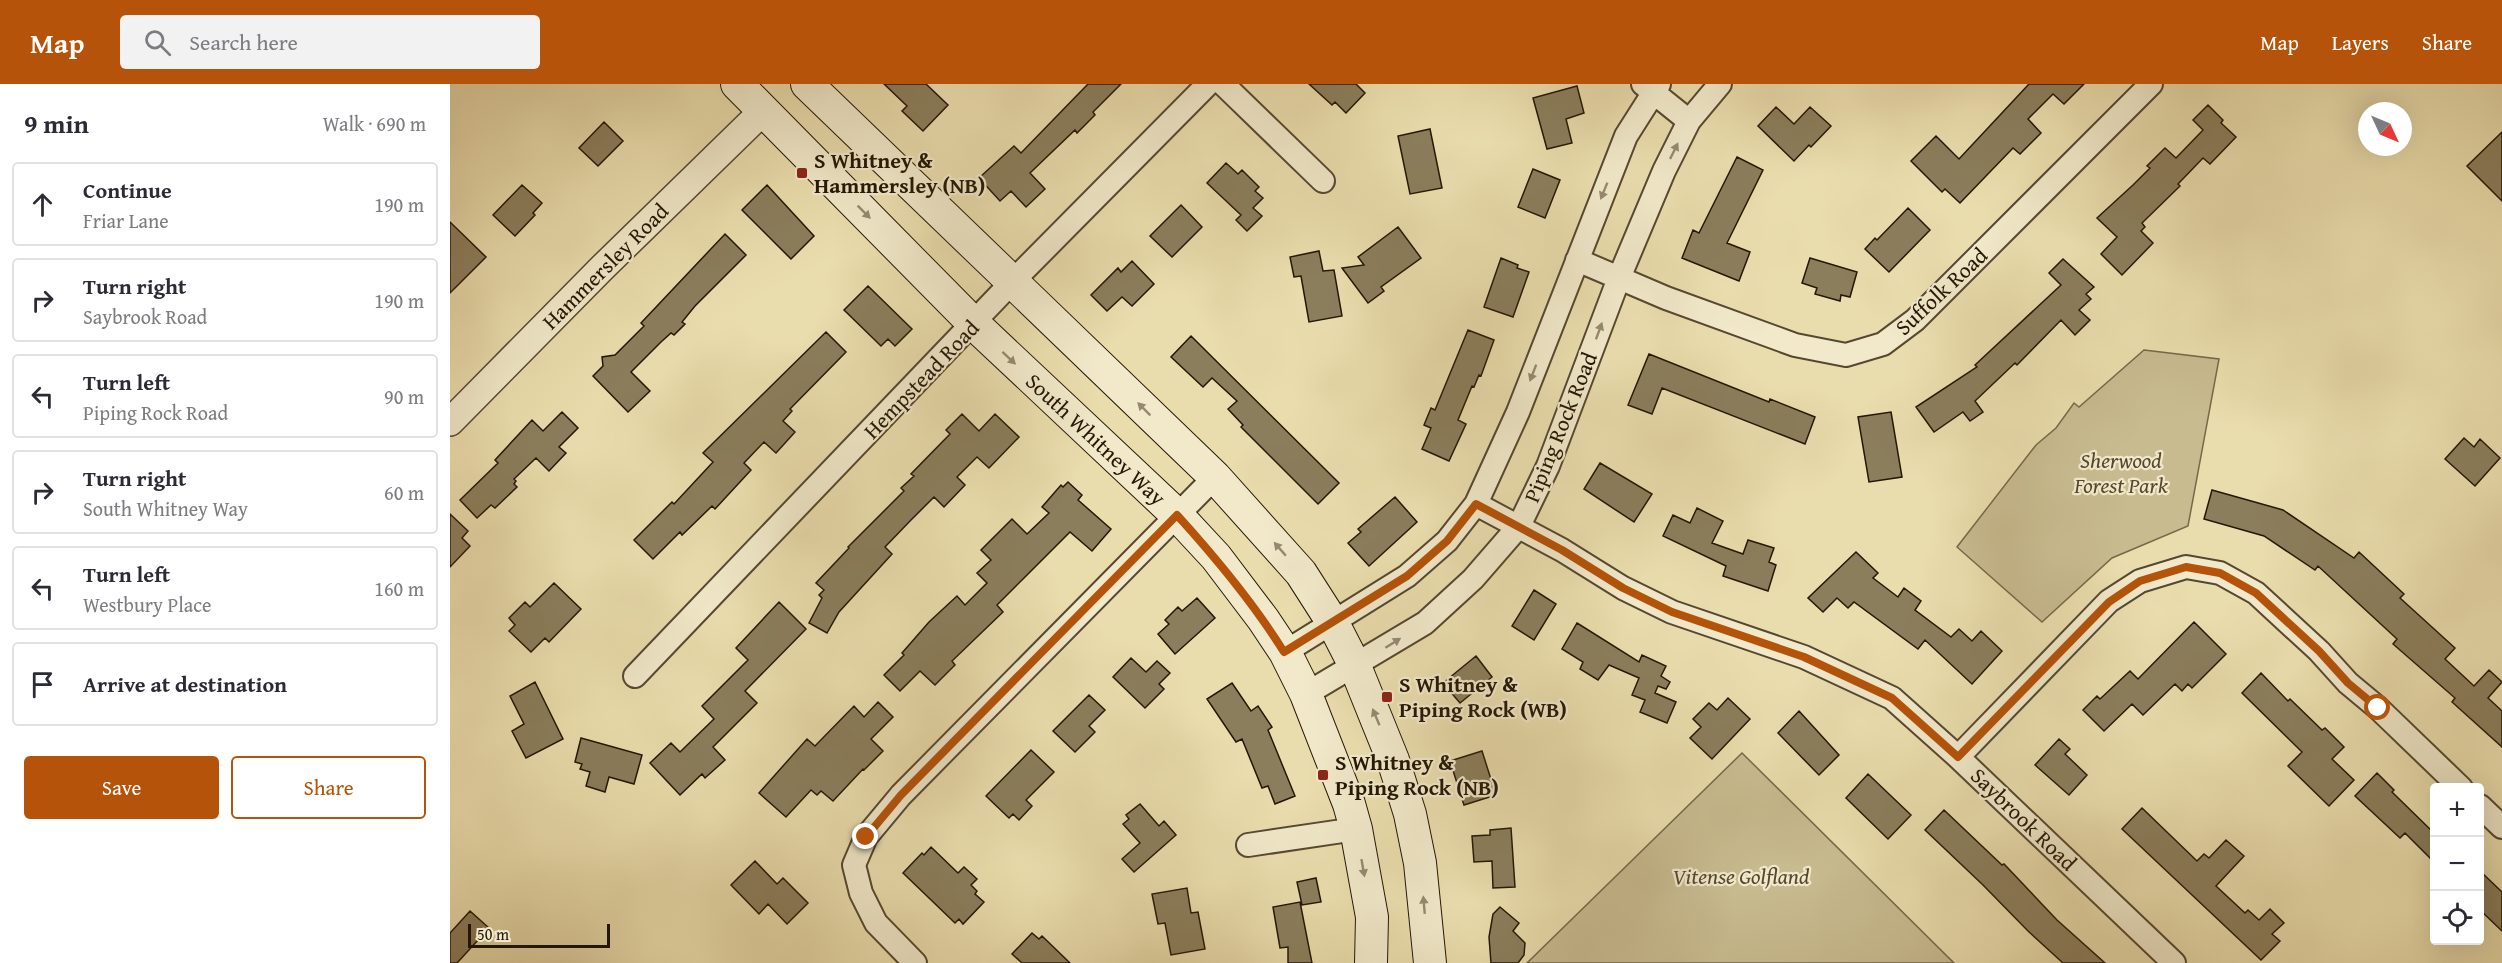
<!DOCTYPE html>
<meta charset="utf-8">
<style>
:root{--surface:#fff;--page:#f2f2f3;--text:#2b2b33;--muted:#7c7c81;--line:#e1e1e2;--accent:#b45309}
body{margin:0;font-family:"Gentium Book Plus",serif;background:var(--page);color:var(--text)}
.controls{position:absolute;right:18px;bottom:18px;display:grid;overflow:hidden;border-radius:6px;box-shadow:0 6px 24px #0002}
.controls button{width:54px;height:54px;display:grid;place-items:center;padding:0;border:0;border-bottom:2px solid var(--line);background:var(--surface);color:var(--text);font:30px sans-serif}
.compass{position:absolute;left:1908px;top:18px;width:54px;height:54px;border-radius:50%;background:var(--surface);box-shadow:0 6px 24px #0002;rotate:134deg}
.scale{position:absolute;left:18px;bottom:15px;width:142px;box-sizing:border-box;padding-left:6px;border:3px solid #241705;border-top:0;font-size:16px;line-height:21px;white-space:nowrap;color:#241705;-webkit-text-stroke:4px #f1e9ca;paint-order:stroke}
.stop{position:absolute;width:18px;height:18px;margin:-14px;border:4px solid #b45309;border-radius:50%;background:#fff}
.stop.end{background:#b45309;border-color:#fff;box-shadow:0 2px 6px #0008}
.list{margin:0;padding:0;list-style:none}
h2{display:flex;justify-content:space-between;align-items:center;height:78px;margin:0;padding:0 24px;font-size:26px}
h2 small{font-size:20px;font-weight:400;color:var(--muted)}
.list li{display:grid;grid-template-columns:39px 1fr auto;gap:18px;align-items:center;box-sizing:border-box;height:84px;margin:0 12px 12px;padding:0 12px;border:2px solid var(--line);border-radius:6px}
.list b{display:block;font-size:22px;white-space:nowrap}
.list p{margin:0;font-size:20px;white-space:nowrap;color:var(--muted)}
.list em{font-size:20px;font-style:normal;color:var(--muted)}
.actions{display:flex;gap:12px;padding:18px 24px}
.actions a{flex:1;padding:14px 0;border:2px solid var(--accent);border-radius:6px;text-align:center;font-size:21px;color:var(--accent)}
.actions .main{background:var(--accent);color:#fff}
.icon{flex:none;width:33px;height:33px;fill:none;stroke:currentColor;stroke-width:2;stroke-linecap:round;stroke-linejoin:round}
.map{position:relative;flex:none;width:2052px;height:879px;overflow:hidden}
header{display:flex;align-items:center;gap:36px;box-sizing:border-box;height:84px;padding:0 30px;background:var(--accent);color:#fff}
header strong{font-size:28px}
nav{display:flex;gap:33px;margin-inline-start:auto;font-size:21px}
.search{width:420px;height:54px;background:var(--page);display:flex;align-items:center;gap:15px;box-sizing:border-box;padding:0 21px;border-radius:6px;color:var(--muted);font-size:22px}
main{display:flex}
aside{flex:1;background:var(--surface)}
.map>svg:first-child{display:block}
.green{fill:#c8bb90;stroke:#76694a;stroke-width:1.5}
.building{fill:#8b7e5c;stroke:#241705;stroke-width:1.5}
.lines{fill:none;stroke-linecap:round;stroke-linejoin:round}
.minor-casing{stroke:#56482f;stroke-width:26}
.tertiary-casing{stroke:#56482f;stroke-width:30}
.secondary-casing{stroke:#241705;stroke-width:34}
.minor{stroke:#f1e9ca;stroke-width:22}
.tertiary{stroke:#f1e9ca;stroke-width:27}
.secondary{stroke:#f1e9ca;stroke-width:32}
.oneway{fill:#958a71}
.route{stroke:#b45309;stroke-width:8}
.poi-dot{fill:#8f2418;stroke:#f1e9ca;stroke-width:2}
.labels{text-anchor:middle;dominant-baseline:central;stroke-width:4.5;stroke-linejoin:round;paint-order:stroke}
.poi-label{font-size:22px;font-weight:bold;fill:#241705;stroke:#f1e9ca;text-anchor:start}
.street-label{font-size:22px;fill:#241705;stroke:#f1e9ca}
.park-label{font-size:22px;font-style:italic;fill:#55482f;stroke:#f1e9ca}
</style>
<header>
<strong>Map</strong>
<div class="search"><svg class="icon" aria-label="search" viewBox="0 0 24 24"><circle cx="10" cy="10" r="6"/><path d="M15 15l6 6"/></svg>Search here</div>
<nav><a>Map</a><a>Layers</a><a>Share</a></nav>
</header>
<main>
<aside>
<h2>9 min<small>Walk · 690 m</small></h2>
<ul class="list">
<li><svg class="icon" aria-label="ahead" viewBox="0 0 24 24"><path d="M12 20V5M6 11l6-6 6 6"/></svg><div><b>Continue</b><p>Friar Lane</p></div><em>190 m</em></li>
<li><svg class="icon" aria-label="right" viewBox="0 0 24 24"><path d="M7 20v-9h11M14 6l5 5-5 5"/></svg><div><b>Turn right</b><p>Saybrook Road</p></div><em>190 m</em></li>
<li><svg class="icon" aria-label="left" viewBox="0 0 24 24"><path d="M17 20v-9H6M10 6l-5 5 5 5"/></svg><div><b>Turn left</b><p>Piping Rock Road</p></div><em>90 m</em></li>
<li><svg class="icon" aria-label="right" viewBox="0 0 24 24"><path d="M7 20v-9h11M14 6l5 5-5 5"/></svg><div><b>Turn right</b><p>South Whitney Way</p></div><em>60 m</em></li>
<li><svg class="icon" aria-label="left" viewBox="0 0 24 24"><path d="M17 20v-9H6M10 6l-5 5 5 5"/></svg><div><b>Turn left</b><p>Westbury Place</p></div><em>160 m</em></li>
<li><svg class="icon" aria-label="arrive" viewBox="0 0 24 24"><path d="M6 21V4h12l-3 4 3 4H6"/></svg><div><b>Arrive at destination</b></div></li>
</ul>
<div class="actions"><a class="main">Save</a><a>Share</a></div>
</aside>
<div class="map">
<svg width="2052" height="879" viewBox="0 0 2052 879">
<rect width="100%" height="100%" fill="#eaddad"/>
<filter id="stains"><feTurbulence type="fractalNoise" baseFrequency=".00333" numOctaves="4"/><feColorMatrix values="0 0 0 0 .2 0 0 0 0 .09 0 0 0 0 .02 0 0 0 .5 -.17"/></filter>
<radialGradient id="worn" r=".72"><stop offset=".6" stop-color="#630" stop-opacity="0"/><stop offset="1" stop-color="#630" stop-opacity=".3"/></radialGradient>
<!-- green -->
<path class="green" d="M1694 266 1769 275 1738 442 1662 474 1592 538 1507 463 1586 361 1606 344 1624 319 1629 323Z
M1292 669 1504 879H1077Z"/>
<!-- building -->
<path class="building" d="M434 0H476L498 21 473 47 452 27 457 22Z
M638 0H671L643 28 645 31 627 49 625 46 580 89 595 105 576 123 561 107 550 117 529 94 564 62 571 69Z
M859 0H906L915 9 896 29 885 18 882 21Z
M1579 0H1634L1614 20 1603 10 1578 35 1591 49 1570 70 1563 64 1510 119 1495 105 1492 108 1461 77 1486 52 1509 75Z
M1127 2 1134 29 1116 35 1122 59 1097 65 1083 14Z
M1758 21 1773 36 1771 39 1786 53 1760 80 1753 74 1728 100 1730 102 1692 139 1695 143 1691 147 1703 159 1672 191 1651 170 1667 153 1647 134 1683 101 1700 84 1697 82 1715 64 1726 74 1753 46 1743 36Z
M1326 23 1344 40 1360 23 1381 42 1361 63 1359 61 1344 77 1308 42Z
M154 38 173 57 148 82 129 64Z
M980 45 992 104 960 110 948 52Z
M2052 48V117L2017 82Z
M1287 73 1313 86 1277 159 1300 168 1289 197 1232 174 1243 146 1249 149Z
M776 79 788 90 792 86 809 103 805 107 813 114 803 124 812 132 797 147 786 136 791 131 757 99Z
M1083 85 1110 96 1095 134 1068 123Z
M72 101 92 119 83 129 85 131 65 152 43 131Z
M317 101 364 152 341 175 292 126Z
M731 121 752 143 722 173 700 152Z
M1458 124 1480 146 1439 188 1415 165 1425 154 1427 156Z
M0 138 36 173 0 209Z
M948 143 971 174 931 203 934 207 918 219 892 184 914 181 908 173Z
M275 150 296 171 245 222 232 238 235 240 224 251 221 249 211 258 181 288 200 307 178 328 143 292 153 282 152 273 165 271 194 242 191 239Z
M869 167 873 187 884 186 892 232 859 238 851 192 844 193 840 173Z
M1051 174 1068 181 1067 184 1079 188 1063 233 1034 223Z
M1360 174 1407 188 1400 213 1391 211 1390 217 1365 210 1367 204 1352 199Z
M1613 175 1644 203 1636 210 1641 215 1629 226 1640 236 1625 251 1611 236 1567 281 1565 279 1525 317 1533 328 1520 337 1513 328 1484 348 1466 323 1527 283 1525 281 1611 201 1599 189Z
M682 177 704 200 682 222 672 213 657 227 641 211 668 184 671 188Z
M418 202 462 245 445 262 438 255 431 262 394 226Z
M1018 246 1044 256 1031 292 1029 291 1024 303 1022 302 1008 336 1016 340 999 377 972 365 981 344 974 341 981 324 985 326Z
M376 248 396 268 340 325 342 327 333 337 345 348 326 369 314 358 294 379 301 386 265 425 262 422 232 451 230 448 203 475 184 456 222 418 224 420 263 378 253 369Z
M741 252 889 399 868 420 791 343 793 341 778 325 787 317 762 294 753 303 721 273Z
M1199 270 1319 318 1320 315 1365 333 1355 360 1212 304 1202 330 1178 321Z
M112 328 128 344 109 363 116 369 99 387 86 374 64 395 66 397 64 400 67 403 45 424 41 421 27 434 10 416 48 379 45 376 82 336 93 347Z
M1441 328 1452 393 1419 398 1408 333Z
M512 330 529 347 545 330 569 353 539 384 527 373 507 393 515 401 494 423 484 413 461 436 435 463 442 470 389 528 377 549 359 539 372 514 369 511 374 506 366 499 399 464 398 463 454 407 451 404 464 392 461 390 500 350 496 346Z
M2014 354 2024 363 2030 355 2050 374 2025 402 1995 375Z
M1150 379 1202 410 1184 438 1134 405Z
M618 398 632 411 628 416 661 445 642 467 620 448 547 521 553 528 502 577 505 581 485 601 470 587 450 607 434 591 454 571 452 569 479 538 507 512 515 521 537 499 527 489 541 476 531 466 562 435 577 450 599 429 592 423 611 401 613 403Z
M1762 406 1833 426 1904 474 1909 468 1954 510 1950 514 2005 564 1995 575 2024 602 2039 586 2052 598 2038 614 2052 627V663L2002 618 2005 614 1943 560 1947 555 1868 482 1865 486 1814 452 1754 435Z
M945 413 967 438 919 482 898 459 911 448 908 445Z
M1247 424 1273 437 1262 459 1293 470 1298 456 1324 464 1319 478 1326 481 1318 507 1273 492 1276 482 1213 452 1223 431 1240 439Z
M0 430 18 447 12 454 20 462 0 483Z
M1406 468 1428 489 1423 494 1448 513 1454 504 1471 517 1465 526 1501 553 1509 545 1522 557 1531 547 1552 567 1522 600 1475 556 1468 565 1404 518 1398 524 1387 514 1373 528 1358 514Z
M104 499 131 525 99 558 95 554 81 568 59 547 65 541 59 534 75 518 80 523Z
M1084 506 1106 520 1084 556 1062 542Z
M747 514 765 534 725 570 708 550 719 540 715 536 728 523 732 527Z
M329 518 356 545 295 607 307 619 263 663 275 676 255 694 252 690 230 711 200 679 221 659 230 668 264 635 252 622 298 576 286 564Z
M1744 538 1776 570 1742 604 1738 600 1732 607 1725 600 1693 631 1682 620 1654 647 1633 626 1647 612 1650 615 1680 587 1688 595Z
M1127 539 1189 578 1192 571 1216 582 1211 592 1220 598 1216 605 1208 602 1205 609 1226 618 1217 639 1190 628 1195 616 1182 611 1189 594 1159 581 1148 596 1130 585 1133 578 1112 565Z
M1026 572 1042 593 1010 619 993 599Z
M681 574 696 588 707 577 720 589 709 600 714 605 695 624 663 593Z
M1811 589 1838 617 1840 615 1872 646 1875 644 1894 663 1882 675 1904 696 1879 722 1838 682 1852 668 1792 609Z
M85 598 113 655 76 674 62 647 74 640 60 612Z
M782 599 801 627 808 622 822 643 818 646 845 712 825 720 818 702 812 704 792 655 786 658 757 615Z
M639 611 655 626 639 642 645 648 625 668 603 647Z
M1278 614 1300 635 1262 675 1240 654 1251 643 1243 635 1259 619 1267 626Z
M428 618 443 633 421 655 433 667 414 686 413 685 383 717 371 707 367 711 361 706 336 733 309 709 357 655 365 662 404 622 414 633Z
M1349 627 1389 671 1369 691 1328 649Z
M131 654 192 671 184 700 159 693 155 708 136 702 140 688 130 685 132 680 125 678Z
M1609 655 1620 665 1615 670 1637 691 1619 711 1585 681Z
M581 666 604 688 576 716 582 722 569 736 563 730 559 734 536 712Z
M1032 667 1046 711 1014 721 1000 677Z
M1927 689 1944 706 1942 708 1984 749V778L1955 749 1950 754 1905 712Z
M1418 690 1461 731 1438 755 1396 714Z
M690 720 709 742 714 737 726 751 684 788 672 775 690 759 673 740 679 735 676 731Z
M1692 724 1747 777 1754 770 1759 774 1776 756 1794 772 1766 802 1795 829 1798 826 1809 836 1820 825 1834 839 1822 850 1830 857 1811 876 1672 745Z
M1494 726 1552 781 1554 780 1607 836 1655 879H1613L1578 847 1533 801 1475 746Z
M1061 744 1065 803 1043 804 1042 777 1024 778 1022 752 1040 751V746Z
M481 763 508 789 514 783 527 795 521 801 527 807 525 810 534 818 513 840 509 835 505 839 453 789 472 769 474 771Z
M305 777 327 800 333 794 358 819 337 840 318 820 309 830 281 801Z
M2030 787 2052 808V847L2030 826Z
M866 794 871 818 852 821 847 798Z
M737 804 741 829 748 828 755 865 721 871 715 839 708 840 702 810Z
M850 818 862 879H838V863L830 864 823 823Z
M1050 823 1069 839 1063 847 1075 859 1074 871 1068 879H1041L1039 853 1043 830Z
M20 827 39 844 7 879H0V849Z
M582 849 589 855 592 852 620 879H572L562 870Z"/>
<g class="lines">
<!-- minor casing -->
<g class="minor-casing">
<path id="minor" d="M773 0 873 97
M1193 0 1239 37
M1127 176 1216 214 1345 261 1396 271 1433 260 1465 236 1701 0
M1026 420 1112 466 1173 504 1222 528 1354 573 1442 614 1508 673 1724 879
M835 568 957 492 997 457 1026 420 1068 328 1176 52 1209 0
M185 592 563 197 758 0
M856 610 975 539 1023 495 1069 442 1098 382 1169 194 1214 87 1239 37 1270 0
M1508 673 1659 517 1690 497 1736 483 1770 489 1806 509 1869 567 1898 599 1928 624 2011 704
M2030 722 2052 743
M798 761 906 745
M465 879 426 839 411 809 404 781 416 753 451 711 765 393"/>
</g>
<!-- tertiary casing -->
<g class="tertiary-casing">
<path id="tertiary" d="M0 338 152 184 313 27"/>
</g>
<!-- secondary casing -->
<g class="secondary-casing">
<path id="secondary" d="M287 0 524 240 727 431 766 473 813 535 835 568 856 610 899 720 906 745 922 833 921 879
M357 0 765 393 851 489 883 539 905 582 943 676 960 730 970 779 980 879"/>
</g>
<!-- minor -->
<use href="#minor" class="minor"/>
<!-- tertiary -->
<use href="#tertiary" class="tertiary"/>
<!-- secondary -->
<use href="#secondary" class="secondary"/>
</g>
<!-- one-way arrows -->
<defs><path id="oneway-solid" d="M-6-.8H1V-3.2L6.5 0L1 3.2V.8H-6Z" transform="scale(1.5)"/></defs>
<g class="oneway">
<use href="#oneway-solid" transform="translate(1224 67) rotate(-64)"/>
<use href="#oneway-solid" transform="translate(1154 107) rotate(112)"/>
<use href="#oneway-solid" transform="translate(414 128) rotate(45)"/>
<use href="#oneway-solid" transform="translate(1149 247) rotate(-70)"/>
<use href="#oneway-solid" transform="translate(559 274) rotate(43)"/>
<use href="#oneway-solid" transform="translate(1083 289) rotate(111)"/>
<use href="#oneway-solid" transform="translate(694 325) rotate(-135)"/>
<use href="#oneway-solid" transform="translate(830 465) rotate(-131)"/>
<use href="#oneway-solid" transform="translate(943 559) rotate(-32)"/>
<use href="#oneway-solid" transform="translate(926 633) rotate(-113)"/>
<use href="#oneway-solid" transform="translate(913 784) rotate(80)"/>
<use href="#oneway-solid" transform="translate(974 821) rotate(-95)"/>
</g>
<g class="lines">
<!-- route -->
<path class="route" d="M416 753 451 711 727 431C766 474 803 518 834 568L957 492 997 457 1026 420 1112 466 1173 504 1222 528 1354 573 1442 614 1508 673 1659 518 1690 497 1736 483 1770 489 1806 509 1869 567 1898 599 1928 624"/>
</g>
<!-- markers -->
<g class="poi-dot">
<rect x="346" y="83" width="12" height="12" rx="3"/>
<rect x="931" y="607" width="12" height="12" rx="3"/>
<rect x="867" y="685" width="12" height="12" rx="3"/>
</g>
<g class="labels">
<!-- poi labels -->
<g class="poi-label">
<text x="364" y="76">S Whitney &amp;<tspan x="364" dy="25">Hammersley (NB)</tspan></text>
<text x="949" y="600">S Whitney &amp;<tspan x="949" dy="25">Piping Rock (WB)</tspan></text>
<text x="885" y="678">S Whitney &amp;<tspan x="885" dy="25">Piping Rock (NB)</tspan></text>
</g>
<!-- street labels -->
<g class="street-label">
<text transform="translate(155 182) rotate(-45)">Hammersley Road</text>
<text transform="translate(1491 207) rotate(-43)">Suffolk Road</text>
<text transform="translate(471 295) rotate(-46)">Hempstead Road</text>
<text transform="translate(1110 343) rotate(-68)">Piping Rock Road</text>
<text transform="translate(646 355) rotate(43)">South Whitney Way</text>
<text transform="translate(1574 735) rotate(44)">Saybrook Road</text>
</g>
<!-- park labels -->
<g class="park-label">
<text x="1671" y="376">Sherwood<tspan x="1671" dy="25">Forest Park</tspan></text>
<text x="1291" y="792">Vitense Golfland</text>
</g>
</g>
<rect width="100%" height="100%" filter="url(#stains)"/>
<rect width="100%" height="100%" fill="url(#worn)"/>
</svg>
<div class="controls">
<button>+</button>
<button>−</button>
<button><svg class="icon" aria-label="locate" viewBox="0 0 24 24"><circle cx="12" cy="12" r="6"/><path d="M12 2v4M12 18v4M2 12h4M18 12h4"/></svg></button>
</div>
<svg class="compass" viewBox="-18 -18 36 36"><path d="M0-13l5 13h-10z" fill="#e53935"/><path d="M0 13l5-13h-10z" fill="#7c7c81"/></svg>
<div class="scale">50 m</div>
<div class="stop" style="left:1928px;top:624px"></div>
<div class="stop end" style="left:416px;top:753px"></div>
</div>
</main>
